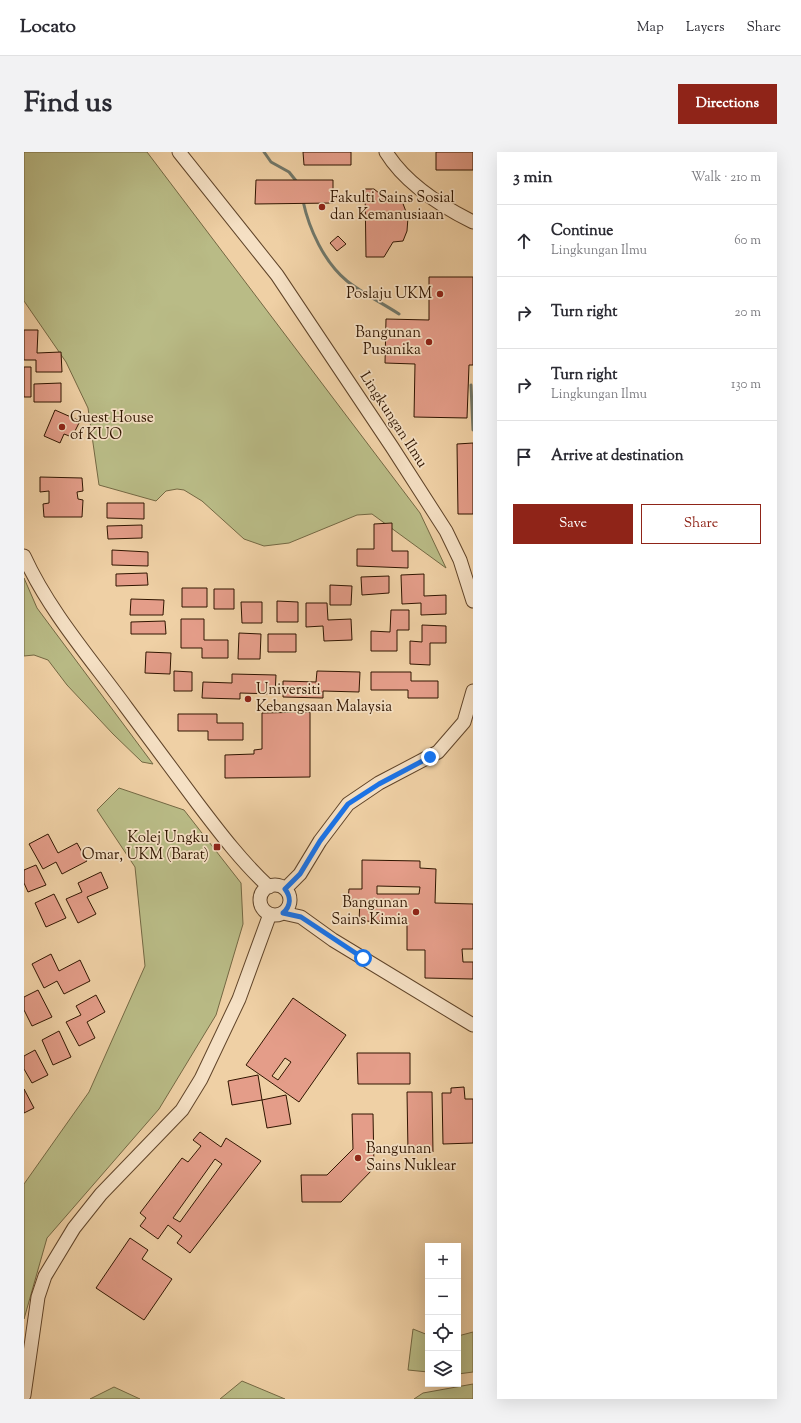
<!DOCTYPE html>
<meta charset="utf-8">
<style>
:root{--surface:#fff;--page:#f2f2f3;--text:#2b2b33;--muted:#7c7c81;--line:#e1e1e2;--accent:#8f2418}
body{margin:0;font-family:"Sorts Mill Goudy",serif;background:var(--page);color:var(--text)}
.controls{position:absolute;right:12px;bottom:12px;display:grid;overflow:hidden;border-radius:0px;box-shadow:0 4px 16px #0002}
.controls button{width:36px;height:36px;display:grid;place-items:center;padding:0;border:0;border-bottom:1px solid var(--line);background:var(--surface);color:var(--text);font:20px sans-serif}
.stop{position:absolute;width:12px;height:12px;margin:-9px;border:3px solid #1a73e8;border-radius:50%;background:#fff}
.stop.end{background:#1a73e8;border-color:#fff;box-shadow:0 1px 4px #0008}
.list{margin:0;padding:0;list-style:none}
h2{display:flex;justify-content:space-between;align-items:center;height:52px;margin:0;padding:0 16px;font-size:17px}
h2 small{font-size:13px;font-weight:400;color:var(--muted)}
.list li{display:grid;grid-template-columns:26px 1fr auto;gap:12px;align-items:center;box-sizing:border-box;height:72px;padding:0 16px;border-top:1px solid var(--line)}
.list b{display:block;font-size:15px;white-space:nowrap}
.list p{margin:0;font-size:13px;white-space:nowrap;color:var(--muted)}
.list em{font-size:13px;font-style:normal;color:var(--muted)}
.actions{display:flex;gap:8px;padding:12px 16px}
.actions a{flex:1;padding:9px 0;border:1px solid var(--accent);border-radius:0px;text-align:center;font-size:14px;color:var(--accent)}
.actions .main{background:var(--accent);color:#fff}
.icon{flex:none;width:22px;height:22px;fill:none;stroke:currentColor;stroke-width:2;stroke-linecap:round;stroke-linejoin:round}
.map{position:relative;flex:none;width:449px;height:1247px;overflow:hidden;border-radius:0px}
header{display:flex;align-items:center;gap:24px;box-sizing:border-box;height:56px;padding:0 20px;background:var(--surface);border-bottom:1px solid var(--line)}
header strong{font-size:19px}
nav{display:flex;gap:22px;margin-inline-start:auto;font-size:14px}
.intro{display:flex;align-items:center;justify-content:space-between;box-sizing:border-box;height:96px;padding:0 24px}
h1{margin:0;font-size:28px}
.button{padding:10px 18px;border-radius:0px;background:var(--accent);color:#fff;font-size:14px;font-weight:700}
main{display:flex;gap:24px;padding:0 24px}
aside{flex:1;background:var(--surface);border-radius:0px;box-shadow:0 4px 16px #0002}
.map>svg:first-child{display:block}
.green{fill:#b9bb86;stroke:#746843}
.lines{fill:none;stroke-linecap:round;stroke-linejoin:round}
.stream{stroke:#707668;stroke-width:3}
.building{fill:#e49d89;stroke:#301500;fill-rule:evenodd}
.street-casing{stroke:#604429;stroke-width:15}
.street{stroke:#f5e0c4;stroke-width:13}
.route{stroke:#1a73e8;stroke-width:5}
.poi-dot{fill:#8f2418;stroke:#f5e0c4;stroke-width:1.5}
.labels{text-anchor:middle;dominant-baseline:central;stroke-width:3.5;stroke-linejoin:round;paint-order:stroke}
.poi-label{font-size:15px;fill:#301500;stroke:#f5e0c4;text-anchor:start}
.street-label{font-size:15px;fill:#301500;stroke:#f5e0c4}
</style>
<header>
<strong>Locato</strong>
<nav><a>Map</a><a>Layers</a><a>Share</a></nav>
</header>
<div class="intro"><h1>Find us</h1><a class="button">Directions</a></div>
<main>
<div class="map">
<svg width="449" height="1247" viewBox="0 0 449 1247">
<rect width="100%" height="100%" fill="#efd0a5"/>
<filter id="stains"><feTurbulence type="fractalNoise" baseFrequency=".005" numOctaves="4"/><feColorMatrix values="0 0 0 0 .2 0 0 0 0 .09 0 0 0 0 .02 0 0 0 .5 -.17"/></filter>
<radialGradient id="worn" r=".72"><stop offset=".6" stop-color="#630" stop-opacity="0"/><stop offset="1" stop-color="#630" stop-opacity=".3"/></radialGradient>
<!-- green -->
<path class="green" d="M0 0H123L396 361 422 416 348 362 333 363 265 391 240 394 220 387 178 349 160 338 153 337 142 339 132 349 75 333 64 256 42 210 0 149Z
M0 426 13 456 129 612 118 610 89 582 43 533 24 508 10 503 0 504Z
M95 636 160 658 217 731 219 772 192 863 135 957 23 1086 0 1167V1032L65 940 121 814 111 715 73 658Z
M389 1177 404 1183V1220L384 1218Z
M449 1180V1220L434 1222V1184Z
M218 1229 261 1247H196Z
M449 1232V1247H390L399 1241Z
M90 1235 116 1247H66Z"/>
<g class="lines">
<!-- stream -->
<path class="stream" d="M240 0 247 10 265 20 273 30
M279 49C285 77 300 110 323 129 338 141 358 151 375 162
M447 233 449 278"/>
</g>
<!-- building -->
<path class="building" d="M279 0H327V13H280Z
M412 0H449V18H412Z
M232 28H309V51L231 52Z
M341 37H350L366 50 378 49 384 65 383 79 379 89 369 90 360 105H342Z
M314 84 322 92 313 99 306 91Z
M405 125H449V213H445L443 266 390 265 391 212 361 211 362 167 405 168Z
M0 178H14L13 201 37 200 38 220H12V208H0Z
M0 215H7V245H0Z
M37 231V250H10V232Z
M31 258 56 269 48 285 40 282 36 291 20 284Z
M449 291V362H434L433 292Z
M16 325 58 326 59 339 53 340 54 347 59 348 58 365H20L19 352 25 351V339L16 340Z
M83 351H120V367L83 366Z
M368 371V399H384V416L333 414V397H350V372Z
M118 373V386L84 387 83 374Z
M88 398 124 400V414L88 413Z
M123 421 124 433 92 434V422Z
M400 422V444L422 443V462L397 463V451L378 452 377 423Z
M365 424V441L338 443 337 425Z
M306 433 328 434 327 453H306Z
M158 436H183V455H158Z
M190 437H210V457H190Z
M107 447 140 448 139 463H106Z
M253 449 274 450V470H253Z
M217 450H238V471H218Z
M282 451H303L304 468 327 467 328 488 300 489 299 474 282 475Z
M367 458H385V478H373V499H347V479L366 480Z
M157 467H180V488H204V506H178V496H157Z
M141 469 142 482H107V470Z
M398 473 422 474V491H406V513L386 512V489L398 490Z
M215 481 237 482 236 507H214Z
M244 482H272V500H244Z
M122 500 147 501 146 522 121 521Z
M150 519 168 520V539H150Z
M293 519 336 520 335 540 299 539V546L259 545V529L292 530Z
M347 520H387V529H414V546H384V538H347Z
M208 522 252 523 251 542 216 541V547L178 546 179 530 208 531Z
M286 560V625L201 626V603L230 602V598L238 597V561Z
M154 562H193V571H219V588H184V579H154Z
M24 682 34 701 53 691 63 709 38 722 32 710 19 717 5 692Z
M338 708 396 709V716L412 717 411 751 449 752V797H438L439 810H449V827L401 826V798H383V770L335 769 336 748H324L325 737H338ZM353 734 396 735 395 742H353Z
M12 713 22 733 4 740 0 731V718Z
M77 720 84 736 63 745 72 762 54 771 42 747 58 740 54 731Z
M30 742 42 766 22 775 11 751Z
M27 802 35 819 56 808 66 829 40 842 33 829 20 836 8 812Z
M14 838 28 865 8 874 0 858V845Z
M72 843 81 860 63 870 71 886 55 894 42 870 57 863 52 854Z
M269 846 322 883 275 950 222 913ZM261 906 267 910 254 928 248 924Z
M35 879 47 905 29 913 18 888Z
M11 898 24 923 8 931 0 917V904Z
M333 901H386V932H334Z
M234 923 238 948 208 953 204 929Z
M440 935 441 947H449V991L419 992 418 941H427V936Z
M0 937 10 956 0 961Z
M383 940H408L409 1000H384Z
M262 943 267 972 243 976 238 948Z
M328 962H349L350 1016 317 1050H278L277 1023H303L329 997Z
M176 980 197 995 202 986 237 1009 166 1101 153 1091 158 1084 144 1073 134 1087 116 1074 122 1066 116 1061 158 1006 164 1010 177 994 169 988ZM191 1007 198 1012 156 1070 149 1066Z
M106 1086 124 1098 118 1107 148 1127 120 1168 72 1136Z"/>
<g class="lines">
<!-- street casing -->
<g class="street-casing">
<path id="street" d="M155 0 253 123 368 295 422 379 436 408 449 449
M362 0C381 31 417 54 449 70
M0 404C25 459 67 507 102 555 126 587 150 620 174 652 196 681 218 710 245 735
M236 748a15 15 0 1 1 30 0a15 15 0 1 1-30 0Z
M261 737 276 722 296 689 324 652 355 631 414 600 440 570 449 539
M259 761 277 765 309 788 449 873
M0 1243 14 1145 21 1124 50 1076 77 1042 158 958 177 927 215 847 246 762"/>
</g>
<!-- street -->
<use href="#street" class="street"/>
</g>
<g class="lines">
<!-- route -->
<path class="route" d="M339 806 277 765 259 761C267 754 267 745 261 737L276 722 296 689 324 652 355 632 406 605"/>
</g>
<!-- markers -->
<g class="poi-dot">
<circle cx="298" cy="55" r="4"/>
<circle cx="416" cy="142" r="4"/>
<circle cx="405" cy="190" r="4"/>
<circle cx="38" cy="275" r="4"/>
<circle cx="224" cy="547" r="4"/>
<rect x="189" y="691" width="8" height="8" rx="2"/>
<circle cx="392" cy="760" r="4"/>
<circle cx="334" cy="1006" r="4"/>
</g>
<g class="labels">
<!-- poi labels -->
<g class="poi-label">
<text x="306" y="46">Fakulti Sains Sosial<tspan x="306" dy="17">dan Kemanusiaan</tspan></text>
<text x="408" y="142" text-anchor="end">Poslaju UKM</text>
<text x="397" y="181" text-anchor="end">Bangunan<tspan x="397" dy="17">Pusanika</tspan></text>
<text x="46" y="266">Guest House<tspan x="46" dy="17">of KUO</tspan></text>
<text x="232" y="538">Universiti<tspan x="232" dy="17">Kebangsaan Malaysia</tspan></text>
<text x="185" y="686" text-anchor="end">Kolej Ungku<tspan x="185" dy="17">Omar, UKM (Barat)</tspan></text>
<text x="384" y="751" text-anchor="end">Bangunan<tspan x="384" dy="17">Sains Kimia</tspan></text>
<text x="342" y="997">Bangunan<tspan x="342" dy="17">Sains Nuklear</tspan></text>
</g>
<!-- street labels -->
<g class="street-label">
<text transform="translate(369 268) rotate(57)">Lingkungan Ilmu</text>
</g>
</g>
<rect width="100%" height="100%" filter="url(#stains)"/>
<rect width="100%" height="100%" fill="url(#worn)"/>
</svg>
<div class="controls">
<button>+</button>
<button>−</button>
<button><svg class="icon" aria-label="locate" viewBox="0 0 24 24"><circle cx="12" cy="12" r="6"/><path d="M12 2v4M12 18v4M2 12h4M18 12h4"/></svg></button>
<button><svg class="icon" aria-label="layers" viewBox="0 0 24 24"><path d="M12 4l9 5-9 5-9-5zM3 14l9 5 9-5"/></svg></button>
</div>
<div class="stop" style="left:339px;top:806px"></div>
<div class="stop end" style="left:406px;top:605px"></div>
</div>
<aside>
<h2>3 min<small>Walk · 210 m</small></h2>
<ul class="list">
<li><svg class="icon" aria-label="ahead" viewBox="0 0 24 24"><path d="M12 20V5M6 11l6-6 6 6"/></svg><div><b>Continue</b><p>Lingkungan Ilmu</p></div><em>60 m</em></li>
<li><svg class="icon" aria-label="right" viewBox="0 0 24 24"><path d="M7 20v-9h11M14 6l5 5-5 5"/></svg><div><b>Turn right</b></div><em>20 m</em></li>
<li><svg class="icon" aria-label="right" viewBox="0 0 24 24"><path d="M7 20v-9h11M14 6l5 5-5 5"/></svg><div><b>Turn right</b><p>Lingkungan Ilmu</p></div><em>130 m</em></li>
<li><svg class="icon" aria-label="arrive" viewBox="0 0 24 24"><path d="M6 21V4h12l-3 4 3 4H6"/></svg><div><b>Arrive at destination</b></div></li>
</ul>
<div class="actions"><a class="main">Save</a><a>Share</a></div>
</aside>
</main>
